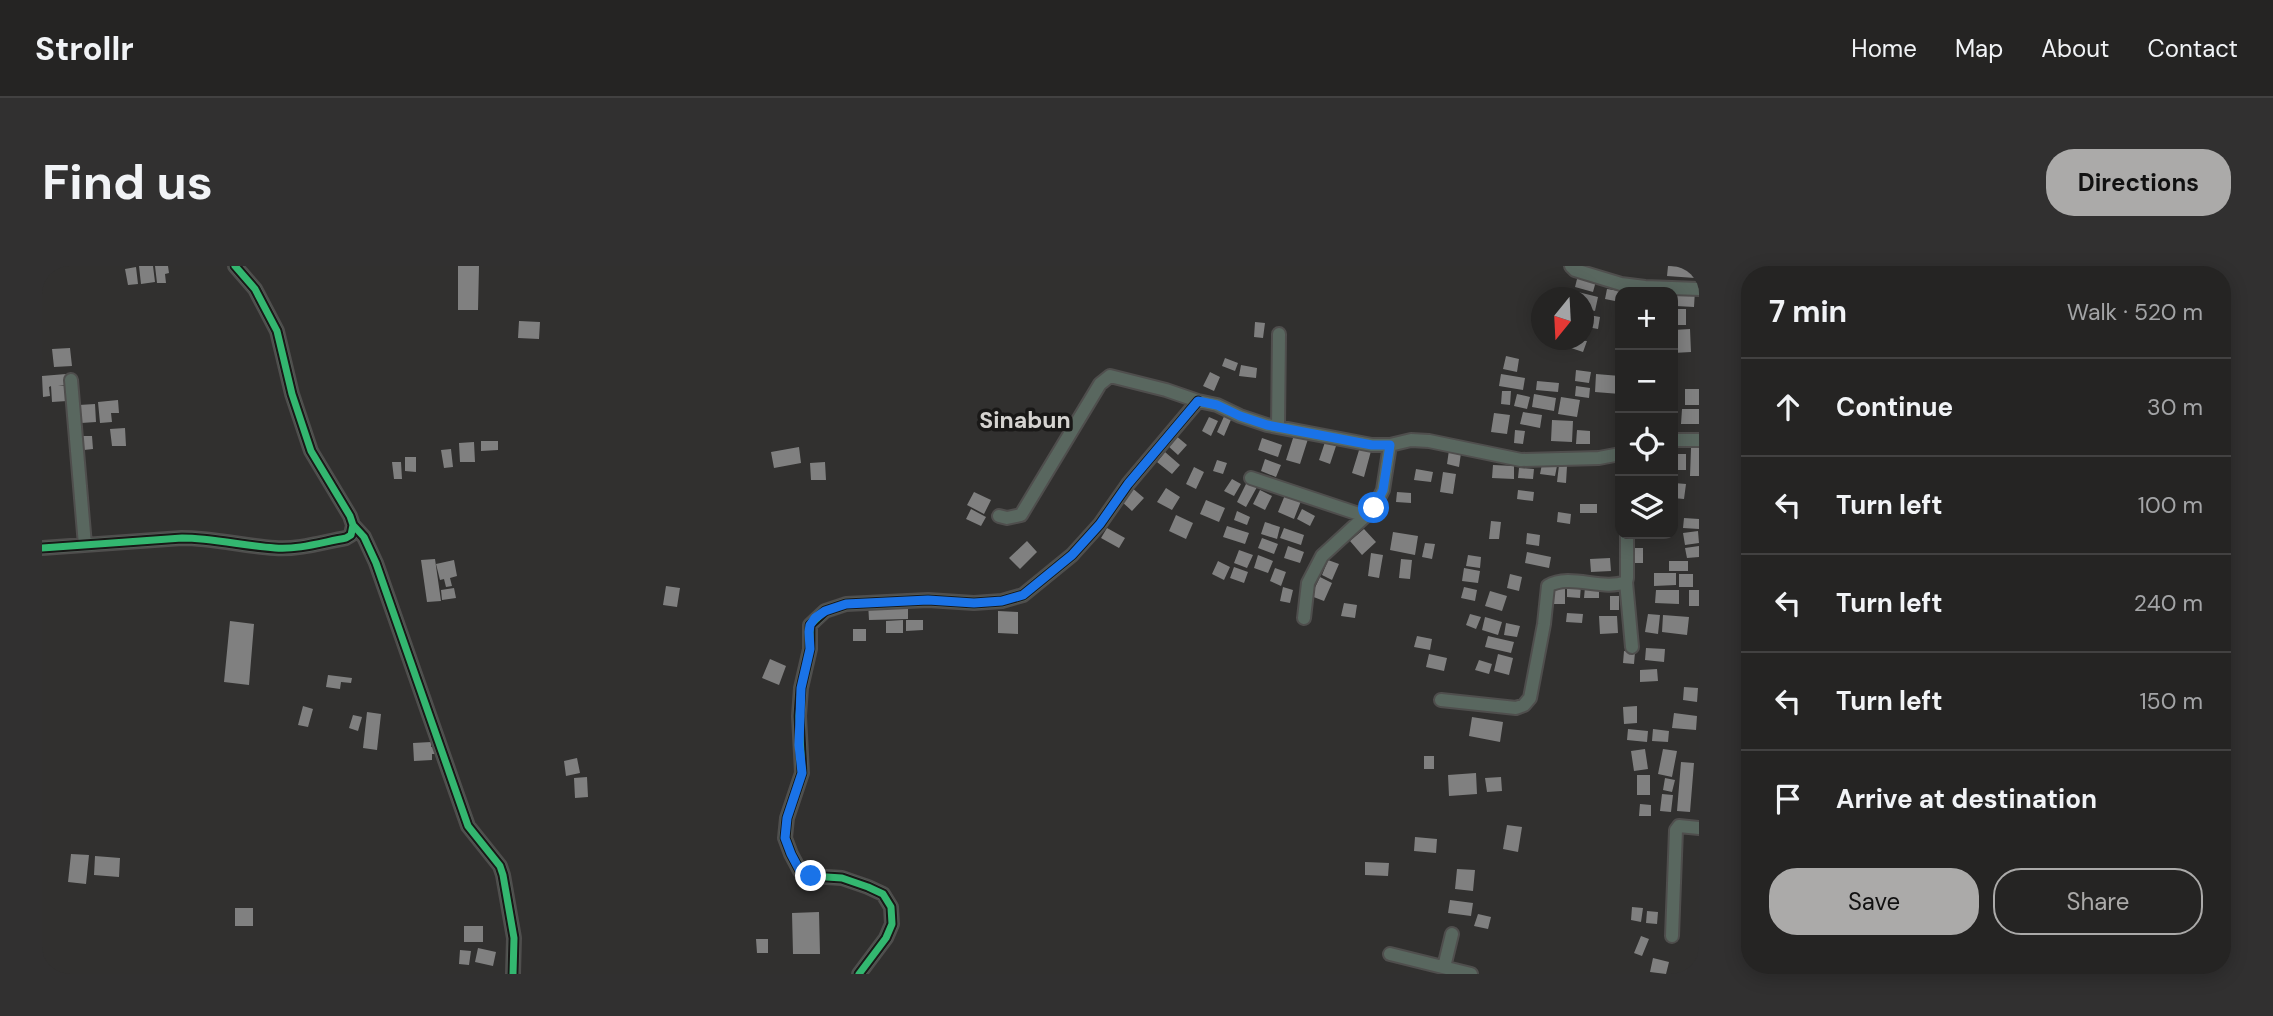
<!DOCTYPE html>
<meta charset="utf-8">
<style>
:root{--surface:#252423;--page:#313030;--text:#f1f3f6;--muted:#a3a4a6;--line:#424141;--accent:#abaaa9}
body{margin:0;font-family:"DM Sans",sans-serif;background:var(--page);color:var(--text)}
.controls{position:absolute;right:21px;top:21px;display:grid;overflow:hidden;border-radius:14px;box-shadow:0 4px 18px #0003}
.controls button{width:63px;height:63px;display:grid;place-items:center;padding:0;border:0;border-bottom:2px solid var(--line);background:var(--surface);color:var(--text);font:35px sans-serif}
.compass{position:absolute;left:1489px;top:21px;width:63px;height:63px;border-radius:50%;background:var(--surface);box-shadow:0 4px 18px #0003;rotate:198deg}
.stop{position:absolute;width:21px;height:21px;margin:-16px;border:5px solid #1a73e8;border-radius:50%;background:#fff}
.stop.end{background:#1a73e8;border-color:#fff;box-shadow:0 2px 7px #0008}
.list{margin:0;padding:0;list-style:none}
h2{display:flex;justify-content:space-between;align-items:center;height:91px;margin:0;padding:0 28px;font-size:30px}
h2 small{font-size:23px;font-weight:400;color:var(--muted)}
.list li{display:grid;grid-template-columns:46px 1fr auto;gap:21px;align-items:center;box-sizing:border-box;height:98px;padding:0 28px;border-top:2px solid var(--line)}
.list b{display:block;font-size:26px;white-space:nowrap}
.list em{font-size:23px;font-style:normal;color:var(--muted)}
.actions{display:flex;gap:14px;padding:21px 28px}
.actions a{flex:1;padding:16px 0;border:2px solid var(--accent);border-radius:28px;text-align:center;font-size:24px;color:var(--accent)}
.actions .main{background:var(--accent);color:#111}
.icon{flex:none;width:38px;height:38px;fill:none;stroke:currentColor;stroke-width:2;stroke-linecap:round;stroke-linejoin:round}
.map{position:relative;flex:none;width:1657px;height:708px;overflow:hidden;border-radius:28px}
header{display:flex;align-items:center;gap:42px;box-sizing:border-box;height:98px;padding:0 35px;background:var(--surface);border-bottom:2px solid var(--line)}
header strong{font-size:33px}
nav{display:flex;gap:38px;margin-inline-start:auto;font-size:24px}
.intro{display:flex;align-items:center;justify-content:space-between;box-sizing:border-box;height:168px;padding:0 42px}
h1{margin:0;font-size:49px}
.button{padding:18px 32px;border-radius:28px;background:var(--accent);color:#111;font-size:24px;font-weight:700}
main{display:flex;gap:42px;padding:0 42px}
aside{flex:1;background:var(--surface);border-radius:28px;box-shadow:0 4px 18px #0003}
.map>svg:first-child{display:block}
.building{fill:#808080}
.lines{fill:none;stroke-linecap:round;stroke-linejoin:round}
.street-casing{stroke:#4f4e4d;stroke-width:16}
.street{stroke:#59675f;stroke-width:12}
.cycleway-casing{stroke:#191817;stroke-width:11}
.cycleway{stroke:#33b770;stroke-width:7}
.route{stroke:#1a73e8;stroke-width:9}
.labels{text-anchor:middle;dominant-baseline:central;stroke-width:7;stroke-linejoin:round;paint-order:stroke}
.quarter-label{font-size:23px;font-weight:bold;fill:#d5d3d0;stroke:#191817}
</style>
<header>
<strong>Strollr</strong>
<nav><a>Home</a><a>Map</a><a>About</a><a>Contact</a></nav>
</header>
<div class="intro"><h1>Find us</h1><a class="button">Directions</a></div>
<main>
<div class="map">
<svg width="1657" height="708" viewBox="0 0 1657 708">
<rect width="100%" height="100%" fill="#31302f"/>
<!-- building -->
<path class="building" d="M97 0H111L113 16 99 18Z
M113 0H126L127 7 123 8 124 17H115Z
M416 0H437L436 44H416Z
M1626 0 1653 1V12L1625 10Z
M94 1 96 18 86 19 83 3Z
M1536 9 1554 15 1551 26 1533 21Z
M1565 23 1578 25V36L1563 33Z
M1634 23 1653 24 1652 41 1634 40Z
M1536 26 1556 31 1553 45 1542 42V32H1534Z
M1634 43H1644V59H1635Z
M1547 49 1558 51 1556 63 1545 61Z
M477 55 498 56 497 73 476 72Z
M1213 56 1223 57 1221 72 1212 71Z
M1648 63 1649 86 1631 87V64Z
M1532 74 1545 75 1541 86 1529 82Z
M28 82 30 100 12 101 10 83Z
M1464 90 1477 93 1475 106 1461 103Z
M1183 92 1196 97 1193 105 1180 100Z
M1199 99 1215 102 1214 112 1197 110Z
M1534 104 1549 106 1547 117 1533 115Z
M1168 106 1178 111 1172 125 1161 120Z
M24 108 25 119 16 120H23L25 135 10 136 9 120 7 121 8 130 1 131 0 110Z
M1459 108 1483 112 1481 124 1457 120Z
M1554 108 1578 110V128L1553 126Z
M1495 115 1517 117 1516 126 1494 124Z
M1534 120 1548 122 1547 132 1533 130Z
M1643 123H1657V139H1643Z
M1460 125H1469L1468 139 1459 138Z
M1475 128 1488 131 1485 143 1472 140Z
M1492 128 1514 132 1512 145 1490 141Z
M1519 131 1538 134 1535 151 1516 148Z
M76 134 77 147H69L70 156 58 157 56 136Z
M53 138 54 156 39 157 37 139Z
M1640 143H1657V158H1639Z
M1184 146 1191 149 1182 170 1175 166Z
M1481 146 1500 149 1498 162 1478 158Z
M1452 147 1468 149 1465 168 1449 166Z
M1167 151 1176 155 1169 170 1160 165Z
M1510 154 1531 155 1530 176 1509 175Z
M83 162 84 180H70L68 163Z
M1473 164 1483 165 1481 178 1472 177Z
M1535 164 1548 165V178H1534Z
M1133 169 1145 179 1136 189 1125 179Z
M1252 169 1266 173 1258 198 1244 194Z
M41 170H50L51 183 42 184Z
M1220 172 1240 179 1236 191 1216 184Z
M439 175H456V184L439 185Z
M432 176 433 196H418L417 177Z
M1283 176 1294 180 1288 198 1277 194Z
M757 181 759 197 732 202 729 186Z
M1318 181 1329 185 1322 211 1310 207Z
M1649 182H1657V210H1648Z
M409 183 411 201 402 202 399 184Z
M1407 184 1419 187 1417 201 1405 198Z
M1123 186 1138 199 1130 208 1115 196Z
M1635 188H1644V204H1635Z
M363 191H374V206L363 205Z
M1223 193 1239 199 1234 211 1219 205Z
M1175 194 1185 197 1181 208 1171 205Z
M350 196H359L360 213H352Z
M783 196 784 214H769L768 197Z
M1500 198 1515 200 1513 210 1498 208Z
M1451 199 1472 200V213L1450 212Z
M1517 199 1525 200 1524 217 1515 216Z
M1152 201 1162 206 1154 223 1144 218Z
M1477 202 1492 203 1491 213 1476 212Z
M1374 203 1391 206 1389 216 1372 214Z
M1401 206 1414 208 1411 228 1398 226Z
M1190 213 1199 218 1192 230 1182 225Z
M1205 216 1215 221 1204 241 1195 236Z
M1632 217 1644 218 1642 233 1631 232Z
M1089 221 1102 232 1090 245 1078 234Z
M1124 222 1138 231 1130 244 1115 236Z
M1218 224 1230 230 1223 244 1211 238Z
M1476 224 1492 226 1491 235 1475 233Z
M932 226 949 234 942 248 925 239Z
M1355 226 1369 227V237L1354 236Z
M1243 229 1259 235 1252 253 1236 246Z
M1164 234 1183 242 1177 256 1158 248Z
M1538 238H1555V247H1538Z
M929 243 944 251 939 260 924 253Z
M1260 243 1273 250 1268 260 1255 253Z
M1195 245 1208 251 1205 259 1192 254Z
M1516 246 1529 248 1528 258 1515 256Z
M1134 249 1151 257 1144 273 1127 265Z
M1642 252 1657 253V263L1641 262Z
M1449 255 1459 256 1457 273H1447Z
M1223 256 1238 261 1235 273 1219 268Z
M1185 260 1207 267 1203 278 1181 271Z
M1065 262 1083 272 1077 282 1059 272Z
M1242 262 1262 269 1259 279 1238 272Z
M1322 263 1334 276 1320 289 1308 275Z
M1656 265 1657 277 1643 279 1641 267Z
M1351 266 1376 270 1373 289 1348 284Z
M1485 267 1498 269 1497 280 1484 278Z
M1220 272 1236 278 1232 288 1216 282Z
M985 275 995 286 978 303 967 292Z
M1383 277 1393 278 1390 293 1380 291Z
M1246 280 1262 286 1258 297 1242 292Z
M1657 280V291L1645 292 1643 282Z
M1592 282H1601V297H1592Z
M1197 284 1211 289 1205 302 1192 297Z
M1485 286 1509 291 1507 302 1483 297Z
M1329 287 1341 289 1337 312 1326 310Z
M1216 289 1231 295 1226 307 1212 302Z
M1426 289 1439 291 1438 302 1424 300Z
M1568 292 1569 305 1549 306 1548 293Z
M393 293 399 335 385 336 379 294Z
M1359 293 1370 294 1368 313 1357 312Z
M412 294 415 310 408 312 410 320 404 321 402 313 398 314 394 298Z
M1286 294 1297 298 1290 314 1280 309Z
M1176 295 1188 301 1182 314 1170 308Z
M1627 295H1646V305H1627Z
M1192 301 1206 306 1202 317 1188 312Z
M1233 302 1244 306 1239 320 1228 315Z
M1422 302 1438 305 1436 317 1420 315Z
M1612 307H1634V319L1612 320Z
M1468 308 1480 311 1477 325 1465 322Z
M1637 308H1651V321H1637Z
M1278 311 1290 317 1282 335 1269 330Z
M1525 319H1539L1538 332 1525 331Z
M624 320 638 322 635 341 621 339Z
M1241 321 1251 324 1248 337 1238 335Z
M1422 321 1435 324 1433 335 1419 332Z
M1543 321 1557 322V332H1542Z
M412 322 414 332 400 334 399 324Z
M1510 323H1523V338H1510Z
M1614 324H1637V338L1613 337Z
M1647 324H1657V340H1647Z
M1448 325 1465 330 1460 345 1443 340Z
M1568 330H1577V344H1568Z
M826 337H866V353L827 354Z
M1302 337 1315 339 1313 352 1299 350Z
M956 345 976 346V368L956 367Z
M1525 347 1541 348 1540 357 1524 356Z
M1428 348 1439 351 1434 363 1424 359Z
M1606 348 1618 349 1616 368 1603 366Z
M1621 349 1647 351 1645 369 1620 366Z
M1557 350H1575L1576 367 1558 368Z
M1443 351 1460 356 1456 369 1440 364Z
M861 354V367H844V355Z
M864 354H881V364L864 365Z
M188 355 212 358 207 419 182 416Z
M1464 357 1478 360 1475 371 1462 369Z
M811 363H824V375H811Z
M1375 370 1390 373 1388 384 1372 381Z
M1446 370 1472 376 1469 387 1443 381Z
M1604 382 1623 383 1622 396 1603 394Z
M1582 385 1593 386 1592 398 1581 397Z
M1387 388 1405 392 1402 405 1384 401Z
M1456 388 1471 392 1467 409 1452 405Z
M728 393 744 400 737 419 720 412Z
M1437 394 1450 398 1447 408 1433 404Z
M1615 403 1616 415 1598 416V404Z
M286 409 310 412 309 417 299 416 298 423 284 421Z
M1642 421 1656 422 1655 436 1641 434Z
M261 440 271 443 266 461 256 459Z
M1595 440V457L1582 458 1581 441Z
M325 446 339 448 335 484 321 482Z
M1632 447 1655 450 1654 464 1630 462Z
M311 449 320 451 316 465 307 462Z
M1430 451 1461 456 1458 476 1427 470Z
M1586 463 1606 465 1605 476 1585 474Z
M1611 463 1627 465 1626 476 1610 475Z
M389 476V481H394V488H390V494L372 495 371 477Z
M1603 483 1606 503 1592 505 1589 485Z
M1621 483 1635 485 1630 511 1616 508Z
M1382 490H1392V503H1382Z
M535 492 538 507 524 510 522 495Z
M1639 496 1652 497 1648 546 1635 545Z
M1434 507 1435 528 1407 530 1406 509Z
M1595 509H1608V529H1595Z
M545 511 546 531 533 532 532 512Z
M1459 511 1460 525 1445 526 1443 512Z
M1623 512 1633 514 1630 526 1621 524Z
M1620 528 1631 529 1629 546 1618 545Z
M1598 538 1609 539V550H1597Z
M1465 559 1480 561 1476 586 1461 583Z
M1373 571 1395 573 1394 587 1372 585Z
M29 588 47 589 44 618 26 616Z
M53 590 78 592 77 611 52 609Z
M1323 596 1347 597 1346 610 1323 609Z
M1415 603 1433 604 1431 625 1413 623Z
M1408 634 1431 637 1429 650 1406 647Z
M1590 641 1601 642 1599 656 1589 654Z
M193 642H211V660H193Z
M1605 645 1616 646 1615 658 1604 657Z
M777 646 778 688H751L750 647Z
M1436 648 1449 651 1446 663 1432 660Z
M422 660H441V676H422Z
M1599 670 1607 673 1600 690 1592 687Z
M714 673H726V687H715Z
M436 682 454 686 451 700 433 696Z
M418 684 429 685 427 699 417 698Z
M1611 692 1627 696 1624 708 1608 706Z"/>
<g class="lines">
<!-- street casing -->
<g class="street-casing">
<path id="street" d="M1529 0 1533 4 1579 18 1603 21 1657 23
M29 114 43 279
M1236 160 1237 68
M1631 174H1657
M1209 212 1323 250
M957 250 965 252 979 249 1058 118 1068 110 1124 124 1156 135 1175 139 1198 150 1225 159 1330 179H1348L1369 174 1387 175 1479 194 1557 192 1578 188
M311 259 322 271 334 297 426 560 458 600 461 609 472 672 471 708
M0 282 140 272C171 272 202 280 233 282 256 284 281 276 304 272L309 269 311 259 308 250 269 185 250 128 235 65 213 23 193 0
M1584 316 1590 381
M1262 352 1266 317 1280 290 1332 242 1341 224 1348 179
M1399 434 1474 442 1482 439 1488 432 1502 358 1506 320C1528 307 1560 325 1584 316L1585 312V268
M1630 670 1634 564 1637 560 1657 562
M1348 688 1429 708
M1402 701 1410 668
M817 708 844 672 850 658 849 641 841 628 826 621 800 612 769 610 758 605 749 588 743 572 745 552 760 507 757 450 759 422 768 383V359L783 345 804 338 886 334 932 337 960 335 981 329 1030 289 1058 258 1086 218 1156 135"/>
</g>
<!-- street -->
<use href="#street" class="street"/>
<!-- cycleway casing -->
<g class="cycleway-casing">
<path id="cycleway" d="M311 259 322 271 334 297 426 560 458 600 461 609 472 672 471 708
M0 282 140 272C171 272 202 280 233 282 256 284 281 276 304 272L309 269 311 259 308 250 269 185 250 128 235 65 213 23 193 0
M817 708 844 672 850 658 849 641 841 628 826 621 800 612 769 610 758 605 749 588 743 572 745 552 760 507 757 450 759 422 768 383V359L783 345 804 338 886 334 932 337 960 335 981 329 1030 289 1058 258 1086 218 1156 135"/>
</g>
<!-- cycleway -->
<use href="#cycleway" class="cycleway"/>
</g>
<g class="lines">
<!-- route -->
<path class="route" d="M769 610 758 605 749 588 743 572 745 552 760 507 757 479 759 422 768 383 767 366 768 359 773 352 783 345 804 338 886 334 932 337 960 335 981 329 1030 289 1058 258 1086 218 1156 135 1175 139 1198 150 1225 159 1330 179H1348L1341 224 1332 242"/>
</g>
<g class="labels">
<!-- quarter labels -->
<g class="quarter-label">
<text x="983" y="154">Sinabun</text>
</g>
</g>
</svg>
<div class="controls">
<button>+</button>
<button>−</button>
<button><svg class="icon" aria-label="locate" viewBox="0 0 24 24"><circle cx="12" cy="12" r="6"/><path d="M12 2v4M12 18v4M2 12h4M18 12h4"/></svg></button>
<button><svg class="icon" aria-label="layers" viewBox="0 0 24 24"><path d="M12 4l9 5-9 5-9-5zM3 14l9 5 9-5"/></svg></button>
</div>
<svg class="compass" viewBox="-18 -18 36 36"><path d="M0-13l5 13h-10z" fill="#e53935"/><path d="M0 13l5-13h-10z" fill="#a3a4a6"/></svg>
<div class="stop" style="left:1332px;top:242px"></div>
<div class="stop end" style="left:769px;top:610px"></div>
</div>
<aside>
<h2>7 min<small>Walk · 520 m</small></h2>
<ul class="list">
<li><svg class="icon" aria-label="ahead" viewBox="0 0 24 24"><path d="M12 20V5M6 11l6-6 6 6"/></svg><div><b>Continue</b></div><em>30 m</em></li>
<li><svg class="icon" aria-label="left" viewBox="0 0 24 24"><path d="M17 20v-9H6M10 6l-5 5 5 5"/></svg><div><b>Turn left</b></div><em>100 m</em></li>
<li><svg class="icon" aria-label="left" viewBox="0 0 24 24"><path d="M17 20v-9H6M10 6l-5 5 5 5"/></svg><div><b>Turn left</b></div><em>240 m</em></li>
<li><svg class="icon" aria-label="left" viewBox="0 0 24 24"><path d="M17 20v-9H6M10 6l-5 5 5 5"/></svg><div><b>Turn left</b></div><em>150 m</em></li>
<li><svg class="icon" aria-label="arrive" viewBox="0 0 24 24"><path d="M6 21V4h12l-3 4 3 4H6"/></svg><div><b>Arrive at destination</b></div></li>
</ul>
<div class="actions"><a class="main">Save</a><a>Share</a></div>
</aside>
</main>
